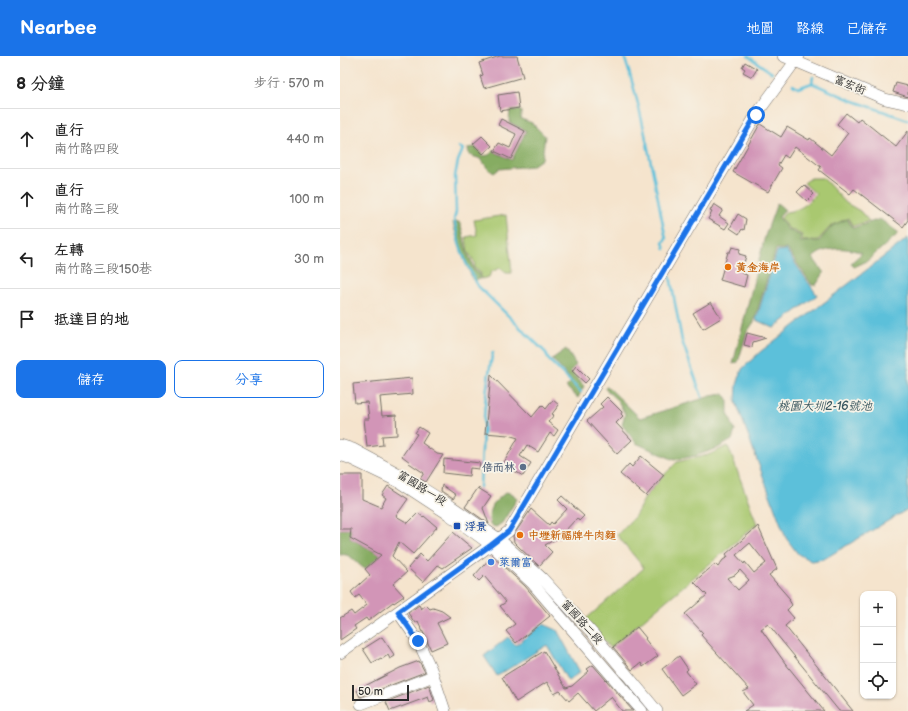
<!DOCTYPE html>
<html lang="zh-TW">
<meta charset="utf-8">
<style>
:root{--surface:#fff;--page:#f6f6f6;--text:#222;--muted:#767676;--line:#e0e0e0;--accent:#1a73e8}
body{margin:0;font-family:"Balsamiq Sans","LXGW WenKai TC",sans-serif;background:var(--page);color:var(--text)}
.controls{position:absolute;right:12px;bottom:12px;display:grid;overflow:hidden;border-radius:8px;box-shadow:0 1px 3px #0004}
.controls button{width:36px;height:36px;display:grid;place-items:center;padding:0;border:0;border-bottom:1px solid var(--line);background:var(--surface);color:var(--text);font:20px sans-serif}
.scale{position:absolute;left:12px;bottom:10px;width:57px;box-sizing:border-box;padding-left:4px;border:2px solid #2b2b2b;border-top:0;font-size:11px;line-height:14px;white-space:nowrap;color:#2b2b2b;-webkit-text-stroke:3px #f7f3e8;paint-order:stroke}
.stop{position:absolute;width:12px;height:12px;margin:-9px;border:3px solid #1a73e8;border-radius:50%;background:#fff}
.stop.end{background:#1a73e8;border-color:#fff;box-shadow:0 1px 4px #0008}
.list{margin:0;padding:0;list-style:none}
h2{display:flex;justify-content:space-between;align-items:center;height:52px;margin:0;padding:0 16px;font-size:17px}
h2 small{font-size:13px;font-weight:400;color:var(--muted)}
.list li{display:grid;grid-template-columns:26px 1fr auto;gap:12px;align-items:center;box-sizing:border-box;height:60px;padding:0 16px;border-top:1px solid var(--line)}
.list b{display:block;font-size:15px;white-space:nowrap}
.list p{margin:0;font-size:13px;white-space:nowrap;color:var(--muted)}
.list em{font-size:13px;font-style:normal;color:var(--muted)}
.actions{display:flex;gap:8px;padding:12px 16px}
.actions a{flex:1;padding:9px 0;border:1px solid var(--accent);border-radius:8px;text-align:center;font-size:14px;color:var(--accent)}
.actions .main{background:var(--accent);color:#fff}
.icon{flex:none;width:22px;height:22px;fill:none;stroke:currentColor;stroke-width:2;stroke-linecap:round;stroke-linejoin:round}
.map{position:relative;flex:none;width:568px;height:655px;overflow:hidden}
header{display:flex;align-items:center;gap:24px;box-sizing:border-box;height:56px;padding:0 20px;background:var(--accent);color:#fff}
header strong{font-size:19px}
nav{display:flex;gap:22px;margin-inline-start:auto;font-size:14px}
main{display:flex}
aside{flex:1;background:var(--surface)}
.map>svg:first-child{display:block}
.green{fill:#a9c870;stroke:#6a7a4e}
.forest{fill:#86ac62;stroke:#586c46}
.water{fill:#5cc0da;stroke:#447682}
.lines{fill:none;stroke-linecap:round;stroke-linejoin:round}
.stream{stroke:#5cc0da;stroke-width:2.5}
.building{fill:#d295b7;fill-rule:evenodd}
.minor-casing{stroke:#726c64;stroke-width:12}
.minor{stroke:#fff;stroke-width:11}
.route{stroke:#1a73e8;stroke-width:5}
.food-dot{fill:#e8710a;stroke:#f7f3e8;stroke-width:1.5}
.service-dot{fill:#5c6f8a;stroke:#f7f3e8;stroke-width:1.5}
.transit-dot{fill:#1a4fb4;stroke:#f7f3e8;stroke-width:1.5}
.shop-dot{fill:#3f7fe0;stroke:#f7f3e8;stroke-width:1.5}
.labels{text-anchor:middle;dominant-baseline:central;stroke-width:3.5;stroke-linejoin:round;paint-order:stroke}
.street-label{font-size:11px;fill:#2b2b2b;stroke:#f7f3e8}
.food-label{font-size:11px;font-weight:bold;fill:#c56008;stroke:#f7f3e8;text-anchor:start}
.service-label{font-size:11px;font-weight:bold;fill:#4e5e75;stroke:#f7f3e8;text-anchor:end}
.transit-label{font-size:11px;font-weight:bold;fill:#164399;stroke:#f7f3e8;text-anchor:start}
.shop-label{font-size:11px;font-weight:bold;fill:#366cbe;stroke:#f7f3e8;text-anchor:start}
.water-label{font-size:12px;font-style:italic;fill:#3a5860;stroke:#f7f3e8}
</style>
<header>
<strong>Nearbee</strong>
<nav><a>地圖</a><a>路線</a><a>已儲存</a></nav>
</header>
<main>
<aside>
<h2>8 分鐘<small>步行 · 570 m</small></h2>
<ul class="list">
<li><svg class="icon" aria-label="ahead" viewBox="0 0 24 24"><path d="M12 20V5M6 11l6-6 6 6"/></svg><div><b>直行</b><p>南竹路四段</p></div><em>440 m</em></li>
<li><svg class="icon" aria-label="ahead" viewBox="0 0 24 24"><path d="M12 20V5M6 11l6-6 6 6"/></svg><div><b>直行</b><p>南竹路三段</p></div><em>100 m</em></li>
<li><svg class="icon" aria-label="left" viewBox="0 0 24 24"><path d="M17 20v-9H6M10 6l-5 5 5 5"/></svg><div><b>左轉</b><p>南竹路三段150巷</p></div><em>30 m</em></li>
<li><svg class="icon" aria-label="arrive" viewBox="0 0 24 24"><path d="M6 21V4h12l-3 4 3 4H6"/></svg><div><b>抵達目的地</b></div></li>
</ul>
<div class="actions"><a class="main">儲存</a><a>分享</a></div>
</aside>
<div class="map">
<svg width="568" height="655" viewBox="0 0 568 655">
<rect width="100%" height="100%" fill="#f7f3e8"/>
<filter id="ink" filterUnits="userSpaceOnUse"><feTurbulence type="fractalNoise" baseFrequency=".025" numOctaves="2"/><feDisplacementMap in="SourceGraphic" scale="8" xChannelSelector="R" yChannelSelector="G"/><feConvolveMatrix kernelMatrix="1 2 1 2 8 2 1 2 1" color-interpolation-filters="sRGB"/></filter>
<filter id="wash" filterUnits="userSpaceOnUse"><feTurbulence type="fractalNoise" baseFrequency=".012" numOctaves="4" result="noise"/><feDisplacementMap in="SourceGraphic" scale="16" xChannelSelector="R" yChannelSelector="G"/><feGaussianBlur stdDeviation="0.9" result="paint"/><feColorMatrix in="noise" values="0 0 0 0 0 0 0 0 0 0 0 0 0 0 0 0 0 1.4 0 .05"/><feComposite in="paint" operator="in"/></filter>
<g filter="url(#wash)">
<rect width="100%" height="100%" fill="#f5e4cd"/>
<!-- green -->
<path class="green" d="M471 122H483L506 147 520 155 529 165 513 170 508 162 491 170 478 184 462 185V179L448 172 441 162 446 156C461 154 466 149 476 138L464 127Z
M166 159 172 217H166L160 212 151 216 149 221 141 223V217L134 212 135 207 128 196 126 181 137 179 134 164Z
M388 390 417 468 270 592 246 563 304 512 277 479 295 460 306 440 324 419 337 406 368 399Z"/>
<!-- forest -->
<path class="forest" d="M170 54H178L181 55V63L192 67 205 80 202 103 192 110 159 113 154 117 148 113 141 103 129 99 128 92 135 91 143 100 149 99 153 95 172 104 186 75 169 66Z
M437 147 445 154 439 161 447 173 461 180 460 186 479 185 492 170 507 163 513 172 540 163 559 177 527 205 514 211 511 207 522 197C507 191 484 190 473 202L484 217 476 229H472L447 193H436L414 266 407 276 398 306 393 308 425 180Z
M113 166H119C124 176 124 185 127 195 129 203 133 204 133 213L140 218V223L134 225C124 206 118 188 113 166Z
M226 293 236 309 230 315 244 330 238 342 226 331 232 325 212 303Z
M267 330 300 362 371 340 384 338 388 345V357L395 375 392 384 378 392 355 400 334 404 296 387 282 369 285 358 278 345 265 333Z
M166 436 173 438 177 443 162 467 156 471 150 469C147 450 153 448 166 436Z
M0 473H11L10 482 40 499 39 501 25 513C16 508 11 496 0 499Z"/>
<!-- water -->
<path class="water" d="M568 182V453L484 503 471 505 458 498 446 482 424 423 396 346 397 329 402 313 420 296Z
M446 194 477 239 434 272 416 264 437 195Z
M203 568 217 574 240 616 228 625 207 589 157 620 144 600 168 581 176 589Z"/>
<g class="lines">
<!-- stream -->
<path class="stream" d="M284 0C304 59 313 121 326 183L323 186 325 193
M408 0 432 17
M472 27 473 21
M453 29 458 32 472 27 511 44 568 64
M119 91 123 93 118 105 115 120 116 156 114 163 119 187 126 207 138 230 206 297 208 303 241 336
M330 220 342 285 362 341
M140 431C143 386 143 340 153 296"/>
</g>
<g id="blocks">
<!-- building -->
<path class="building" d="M160 0H177L183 21 144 32 140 20 143 19 139 7Z
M405 6 417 13 412 21 403 16 405 13 402 11Z
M556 27 568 30V41L553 36Z
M177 36 179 52 160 55 158 39Z
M506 57 517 66 520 62 556 91 568 75V164L563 171 514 133 510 138 479 114 481 111 455 91 448 102 444 99 438 109 442 112 428 136 393 116 420 68 441 81 447 71 469 84 470 82 491 99 508 77 497 68Z
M161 63 185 75 171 103 154 95 159 87 170 92 176 78 158 69Z
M142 80 152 90 143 98 133 88Z
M464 129 474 138 467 145 457 136Z
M374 148 383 154 379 160 389 167 385 173 368 163 372 156 370 155Z
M398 158 406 163 404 174 402 173 399 178 390 172Z
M392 191 400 193 399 198 406 200 401 217 407 219 404 231 380 224 388 196H390Z
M371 246 381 262 363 273 353 257Z
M407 277 426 282 413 286 412 291 404 289Z
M236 310 249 323 245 327 232 315Z
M151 319 192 361 202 349 206 353 213 344 219 349 212 358 214 359 208 366 218 374 214 380 210 377 198 396 187 389 180 400 191 407 183 420 163 408 178 382 168 379 145 377Z
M72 322 73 338 40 341 42 360 56 359 57 379 42 380 43 389 27 391 24 363H29L27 346 15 347 13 328Z
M267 341 282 356 281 358 283 360 276 367 292 384 277 398 247 365 263 351 260 348Z
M79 371 88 377 82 387 97 398 103 399 86 426 80 423 84 417 69 407 70 406 62 400 77 378 75 377Z
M301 400 324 419 306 440 280 418 289 408 292 411Z
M104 403 140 407 139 413 130 412 129 420 103 417Z
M0 419H22V443L41 451 46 442 42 439 48 430 68 443 56 460 68 467 78 457 83 461 84 460 97 471 73 498 59 486 52 500 67 516 53 528 64 540 54 547 53 546 28 565 26 562 14 570 16 573 0 584V562L11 555 14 559 27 549 19 539 15 542 11 536 30 519 25 513 41 499 10 482 11 473H0Z
M102 429 116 439 113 443 101 435Z
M138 432 151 440 143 452 149 468 125 451Z
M222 440 244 460 239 465 237 462 223 477 225 478 205 489 212 496 199 510 179 491 174 486 173 480 191 453 209 469 211 466 213 468 227 453 218 444Z
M418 470 437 513 429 519 450 543 449 544 452 549 447 554 454 562 445 570 513 655H499L428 568 421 573 445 607 484 655H404L413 649 403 636 409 633 361 579 363 577 345 558 367 539 354 526 375 508 378 511 383 504 388 501 386 498ZM410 487 426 507 414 517 405 506 404 508 396 499ZM400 514 409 524 398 534 387 522 395 519Z
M113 476 132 492 103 512 98 509 83 526 68 512 80 498 87 505Z
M152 500 185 530 210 560 176 587 166 575 175 568 160 550 166 546 144 520 139 525 134 520Z
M79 549 81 553 86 549 90 553 93 552 102 555 110 561 97 567 107 587 91 594 78 565 75 567 68 557Z
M297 571 306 582 305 583 318 600 303 611 301 607 292 614 273 591Z
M42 581 55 600 50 603 48 599 42 603 41 602 32 607 23 593Z
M204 595 226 632 232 630 249 615 247 613 253 609 293 655H282L271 641 254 655 238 637 229 645 220 635 214 638 207 626 176 646 162 621Z
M339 600 348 613 346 615 356 628 341 639 322 613Z
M79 605 85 616 20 641 17 634 60 612Z
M89 629 94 644 90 646 88 641 50 655 46 646Z"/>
</g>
</g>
<g filter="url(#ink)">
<use href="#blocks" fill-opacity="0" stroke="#726c64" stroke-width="1"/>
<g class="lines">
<!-- minor casing -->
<g class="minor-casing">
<path id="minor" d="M443 0 545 43 568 48
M0 389 13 393 63 420 111 450 159 483 202 522 255 580 317 655
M0 399 9 402 59 426 108 458 151 489 192 527 302 655
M58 556 78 585 91 613 105 655
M0 597 151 489 169 475 416 59 459 0
M21 648 93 620"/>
</g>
<!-- minor -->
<use href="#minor" class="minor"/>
</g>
</g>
<g class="lines" filter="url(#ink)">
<!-- route -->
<path class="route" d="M78 585 58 556 151 489 169 475 416 59"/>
</g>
<!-- markers -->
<g class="food-dot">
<circle cx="388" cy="211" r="4"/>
<circle cx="180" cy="479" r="4"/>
</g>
<circle class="service-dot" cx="183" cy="411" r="4"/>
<rect class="transit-dot" x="113" y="466" width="8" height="8" rx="2"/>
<circle class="shop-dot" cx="151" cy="506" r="4"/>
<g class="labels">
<!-- street labels -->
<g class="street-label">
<text transform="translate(510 29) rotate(22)">富宏街</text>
<text transform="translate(82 432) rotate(32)">富國路一段</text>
<text transform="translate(242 566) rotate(48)">富國路二段</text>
</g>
<!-- food labels -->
<g class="food-label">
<text x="396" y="211">黃金海岸</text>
<text x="188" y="479">中壢新福牌牛肉麵</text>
</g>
<!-- service labels -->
<g class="service-label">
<text x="175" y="411">倍而林</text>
</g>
<!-- transit labels -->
<g class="transit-label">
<text x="125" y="470">浮景</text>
</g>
<!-- shop labels -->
<g class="shop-label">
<text x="159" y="506">萊爾富</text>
</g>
<!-- water labels -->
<g class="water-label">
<text x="485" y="350">桃園大圳2-16號池</text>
</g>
</g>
</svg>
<div class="controls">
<button>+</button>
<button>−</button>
<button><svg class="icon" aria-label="locate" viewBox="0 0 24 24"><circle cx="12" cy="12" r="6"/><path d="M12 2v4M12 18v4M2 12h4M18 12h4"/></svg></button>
</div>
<div class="scale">50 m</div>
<div class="stop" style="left:416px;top:59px"></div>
<div class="stop end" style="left:78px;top:585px"></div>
</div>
</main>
